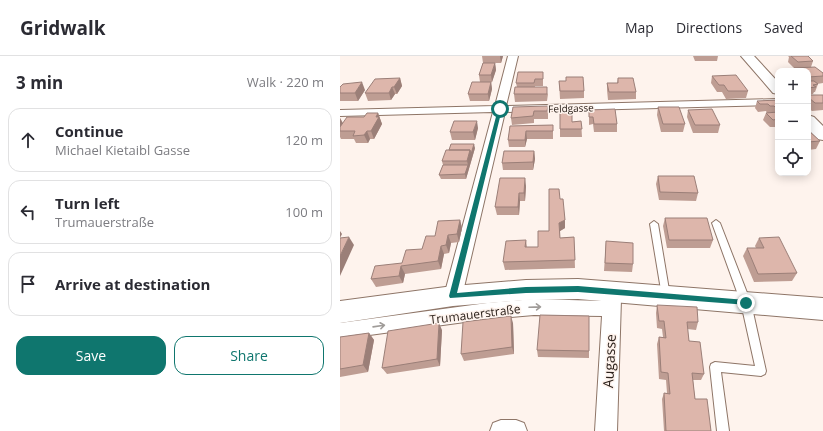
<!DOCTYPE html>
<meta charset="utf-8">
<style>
:root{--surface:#fff;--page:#f7f7f7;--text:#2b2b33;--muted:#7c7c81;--line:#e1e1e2;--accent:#0f766e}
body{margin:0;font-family:"Open Sans",sans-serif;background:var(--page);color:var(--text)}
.controls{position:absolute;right:12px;top:12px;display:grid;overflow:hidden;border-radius:8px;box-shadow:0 2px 10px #0003}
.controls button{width:36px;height:36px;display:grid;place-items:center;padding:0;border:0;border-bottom:1px solid var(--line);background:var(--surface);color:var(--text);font:20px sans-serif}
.stop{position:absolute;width:12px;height:12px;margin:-9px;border:3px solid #0f766e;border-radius:50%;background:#fff}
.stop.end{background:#0f766e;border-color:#fff;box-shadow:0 1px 4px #0008}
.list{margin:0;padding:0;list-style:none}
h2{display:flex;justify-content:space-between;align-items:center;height:52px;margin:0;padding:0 16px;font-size:17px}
h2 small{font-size:13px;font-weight:400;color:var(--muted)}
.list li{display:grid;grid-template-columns:26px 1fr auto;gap:12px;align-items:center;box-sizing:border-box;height:64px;margin:0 8px 8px;padding:0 8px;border:1px solid var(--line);border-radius:12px}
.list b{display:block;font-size:15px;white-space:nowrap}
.list p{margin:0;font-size:13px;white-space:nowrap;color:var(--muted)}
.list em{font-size:13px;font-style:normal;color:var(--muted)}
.actions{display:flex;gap:8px;padding:12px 16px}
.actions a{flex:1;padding:9px 0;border:1px solid var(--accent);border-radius:12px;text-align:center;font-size:14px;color:var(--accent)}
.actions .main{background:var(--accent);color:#fff}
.icon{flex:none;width:22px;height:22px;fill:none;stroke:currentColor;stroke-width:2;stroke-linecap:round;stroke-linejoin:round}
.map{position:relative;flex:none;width:483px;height:375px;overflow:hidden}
header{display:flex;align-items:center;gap:24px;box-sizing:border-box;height:56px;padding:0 20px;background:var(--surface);border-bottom:1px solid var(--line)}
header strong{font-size:19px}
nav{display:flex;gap:22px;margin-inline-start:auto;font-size:14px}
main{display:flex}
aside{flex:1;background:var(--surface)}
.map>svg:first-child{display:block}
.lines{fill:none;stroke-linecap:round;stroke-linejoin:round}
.lane-casing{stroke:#8e7567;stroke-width:2}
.street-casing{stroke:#8e7567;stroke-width:2}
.secondary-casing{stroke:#8e7567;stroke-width:2}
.lane{fill:#fff;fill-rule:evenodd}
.street{fill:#fff;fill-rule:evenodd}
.secondary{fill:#fff;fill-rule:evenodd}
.wall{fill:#be9d93}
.shaded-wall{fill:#9b7f78}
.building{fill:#ddb6ab;stroke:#9b7f78}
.oneway{stroke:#a09c99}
.route{fill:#0f766e}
.labels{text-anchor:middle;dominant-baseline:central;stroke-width:3;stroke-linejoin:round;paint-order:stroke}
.far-street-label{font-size:10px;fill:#2c221c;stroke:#fef3ed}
.street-label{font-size:12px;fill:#2c221c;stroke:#fef3ed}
.near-street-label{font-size:14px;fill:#2c221c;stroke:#fef3ed}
</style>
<header>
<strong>Gridwalk</strong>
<nav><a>Map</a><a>Directions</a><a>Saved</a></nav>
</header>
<main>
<aside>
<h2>3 min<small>Walk · 220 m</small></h2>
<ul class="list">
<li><svg class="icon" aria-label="ahead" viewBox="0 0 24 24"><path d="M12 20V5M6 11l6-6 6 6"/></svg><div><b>Continue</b><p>Michael Kietaibl Gasse</p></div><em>120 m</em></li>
<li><svg class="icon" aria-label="left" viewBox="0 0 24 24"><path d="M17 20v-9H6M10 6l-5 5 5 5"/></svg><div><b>Turn left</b><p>Trumauerstraße</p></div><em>100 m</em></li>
<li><svg class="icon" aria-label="arrive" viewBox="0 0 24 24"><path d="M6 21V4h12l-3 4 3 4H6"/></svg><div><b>Arrive at destination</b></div></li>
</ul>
<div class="actions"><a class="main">Save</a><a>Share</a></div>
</aside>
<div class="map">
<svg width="483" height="375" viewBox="0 0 483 375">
<rect width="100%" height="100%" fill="#fef3ed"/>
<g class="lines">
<!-- lane casing -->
<g class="lane-casing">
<path id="lane" d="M376 164 380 167 411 247 426 315 425 318 421 320 381 316 389 375H377L370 311 371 308 375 306 415 310 401 247 372 167Z
M314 165 318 168 330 240 329 243 326 244 323 243 322 240 310 168Z"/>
</g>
<!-- street casing -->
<g class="street-casing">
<path id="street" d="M168 0H178L166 50 438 43V49L165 56 122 240 119 245 113 247 107 245 104 240 153 56 0 60V54L155 50Z
M272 236 278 238 281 243 277 375H255L262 260 194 259 147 263 0 283V267L147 247 194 243 263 245 266 238Z
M161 364H176L184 367 187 375H150L153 367Z"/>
</g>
<!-- secondary casing -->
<g class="secondary-casing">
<path id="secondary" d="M401 0H414L438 26V38L433 37Z
M468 59 474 61 483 70V84L477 83 468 73Z
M238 223 483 242V264L238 243 186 244 113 250 0 267V245L113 230 186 224Z"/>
</g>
<!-- lane -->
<use href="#lane" class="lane"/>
<!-- street -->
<use href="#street" class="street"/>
<!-- secondary -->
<use href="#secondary" class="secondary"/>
</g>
<!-- wall -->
<path class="wall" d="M142 0H163L161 7H155L156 14 152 26H151L152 33 149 45H130L128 38 140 26 139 19 143 7Z
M353 0H378L377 5H355Z
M448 0H468L473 5 471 11 483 17V27L477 28H478L475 36H474L473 38 468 39V15H453L454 12 448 6 449 1Z
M203 16V30H195V31L208 38 207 45 175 46 174 38 177 31 176 27Z
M372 20 408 35 406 42 386 43 382 36H377L371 27Z
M60 22 62 30 57 38H55L51 44 28 45 25 37Z
M278 22 296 36V43L268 44 267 34V27H277Z
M219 25 244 35V42L220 43Z
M0 31 25 34 18 45H0Z
M468 39H483V54L472 55 468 52Z
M438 44V71H430L423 64 426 57H427L426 55 418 56 415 52 417 45Z
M208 50V63H194V67L172 69 171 62Z
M318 51 345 68 343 76H321L317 59Z
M249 54 277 68V76H254L253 68 249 69Z
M348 54 380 69 378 77H353L347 61Z
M38 57 42 68 34 83H30L28 87H16L14 83H1L0 81V62L3 67Z
M241 65 242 81H220V73L232 66Z
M213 69V83H187L185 91H169L168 84 170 70Z
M138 72 135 84H112L110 76Z
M468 74 480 85 476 93 468 94Z
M135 92 126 123H101L99 119 103 109 102 105Z
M194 95 195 103 193 114H163L162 107Z
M318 120 358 137 356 145 319 144 316 128Z
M186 130 185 145H180L179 159H157L155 151Z
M220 143 225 164V172L220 175V182L234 181 235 212 165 214 163 206 186 184 187 191H198L209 175Z
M325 162 373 184 370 192H327L323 170Z
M120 164 122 172 119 186 111 187 109 197 104 198 101 213 65 218 63 227 36 231 31 223 62 207 82 193 95 180Z
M419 182 457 217 452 225 414 226 403 200 407 192H416L415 190Z
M266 185 293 208 292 216 264 215Z
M317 249 358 266 356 274 347 273 349 285 364 318 361 324H353L355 343 371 375H324L322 343 324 337H327L326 324 319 323 317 288 319 281H323L322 273 317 272 316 257Z
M249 260V302L198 301 197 294Z
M173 267 174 298 124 305 121 298Z
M102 274 100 310 47 318 42 312Z
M29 277 34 284 28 316 0 321V281Z"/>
<!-- shaded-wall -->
<path class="shaded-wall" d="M160 0H163L161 7Z
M155 7 156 14 152 26 151 19Z
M60 22 62 30 57 38 54 31Z
M22 26 25 34 18 45 15 37Z
M151 26 152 33 149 45 148 38Z
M52 31 55 38 51 44 49 37Z
M38 57 42 68 34 83 31 75 36 61Z
M0 62 3 68 0 72Z
M137 65 138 72 135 84 133 76Z
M27 75 30 83 28 87 24 79Z
M186 75 187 83 185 91V84Z
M134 88 135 92 126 123 125 118 128 109 127 105 130 94Z
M194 95 195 103 193 114V106Z
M185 122 186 130 185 145 184 137Z
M179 137 180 145 179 159 178 151Z
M120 164 122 172 119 186 117 178Z
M225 164V172L220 175 219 167Z
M0 175 2 178 0 182Z
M108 179 111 187 109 197 106 189Z
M9 181 14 189 0 220V200Z
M101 190 104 198 101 213 98 205Z
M61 210 65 218 63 227 59 220Z
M171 260 173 267 174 298 172 291Z
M99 267 102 274 100 310 97 303Z
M29 277 34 284 28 316 23 309Z"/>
<!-- building -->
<path class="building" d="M451 0H468L473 5 458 6Z
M143 7H155L151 19H139Z
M475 11 483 17V20L468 21V15H457L454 12Z
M178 16H203V23H195L194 27H176Z
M396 19 408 35H388L384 29H379L372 20Z
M226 21H243L244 35H220L219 25H226Z
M60 22 54 31H52L49 37H25L35 23Z
M278 22H293L296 36H269L267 27H278Z
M468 24 469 25H474L478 28 473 29 476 31 468 32Z
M22 26 15 37H0V31L3 28Z
M132 26H151L148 38H128Z
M175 31H207V38H174Z
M468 39H483V47H475L468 41Z
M438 44V54L434 50H430L428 48H420L417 45Z
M208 50 207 55H194L193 60 171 62 173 51Z
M318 51H339L345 68H323Z
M275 53 277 68H254L253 61H249V54Z
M372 53 380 69H355L348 54Z
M220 56H232V66L241 65 242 73H220Z
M438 56V63L433 64 426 57Z
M27 57H38L36 61H39L31 75H27L24 79 13 80 15 75H0V71L7 61H24Z
M114 65H137L133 76H110Z
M213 69V75H186L185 84H168L170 70Z
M468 74 480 85 468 86Z
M111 88H134L131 98 130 94H109Z
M106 94H130L127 105H102Z
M164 95H194L193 106 162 107Z
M103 109H128L125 118 99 119Z
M318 120H354L358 137 320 136Z
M160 122H185L184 137H179L178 151H155Z
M209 133H219L220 143H223L225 164 219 167 220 182 234 181 235 204 163 206 166 185 186 184 185 191H198V175H209Z
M325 162H367L373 184H329Z
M120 164 117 178 108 179 106 189 101 190 98 205 61 210 59 220 31 223 35 210 62 207 66 194 82 193 86 180H95L98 165Z
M9 181 0 200V182Z
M439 181 457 217 418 218 407 192H424L419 182Z
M266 185 293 187V208L265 207Z
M317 249 357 251 358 266H347L349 285 360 286 364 318 352 317 355 343H367L371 375H326L324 337 330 338 328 317 321 316 319 281 326 282 324 265H319Z
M200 259 249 260V295L197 294Z
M171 260 172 291 121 298 123 266Z
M99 267 97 303 42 312 48 275Z
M29 277 23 309 0 313V281Z"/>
<!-- one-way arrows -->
<defs><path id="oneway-shaft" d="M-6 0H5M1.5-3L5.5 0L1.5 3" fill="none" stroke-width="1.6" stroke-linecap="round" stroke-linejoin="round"/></defs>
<g class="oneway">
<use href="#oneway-shaft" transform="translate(195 251) rotate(-2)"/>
<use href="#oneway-shaft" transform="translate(39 270) rotate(-8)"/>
</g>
<!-- route -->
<path class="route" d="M160 52 162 53 117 237 186 231 238 230 406 244H408V249L238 236 186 237 110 242 109 240 158 53Z"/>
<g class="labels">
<!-- far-street labels -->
<g class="far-street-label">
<text transform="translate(231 52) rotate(-2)">Feldgasse</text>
</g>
<!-- street labels -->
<g class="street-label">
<text transform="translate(135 258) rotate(-7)">Trumauerstraße</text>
</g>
<!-- near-street labels -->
<g class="near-street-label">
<text transform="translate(269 305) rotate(-87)">Augasse</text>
</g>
</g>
</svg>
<div class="controls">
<button>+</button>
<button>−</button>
<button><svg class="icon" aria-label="locate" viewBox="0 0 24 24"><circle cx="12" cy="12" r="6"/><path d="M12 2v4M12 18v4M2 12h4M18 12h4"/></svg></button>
</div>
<div class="stop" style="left:160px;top:53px"></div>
<div class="stop end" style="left:406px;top:247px"></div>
</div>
</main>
